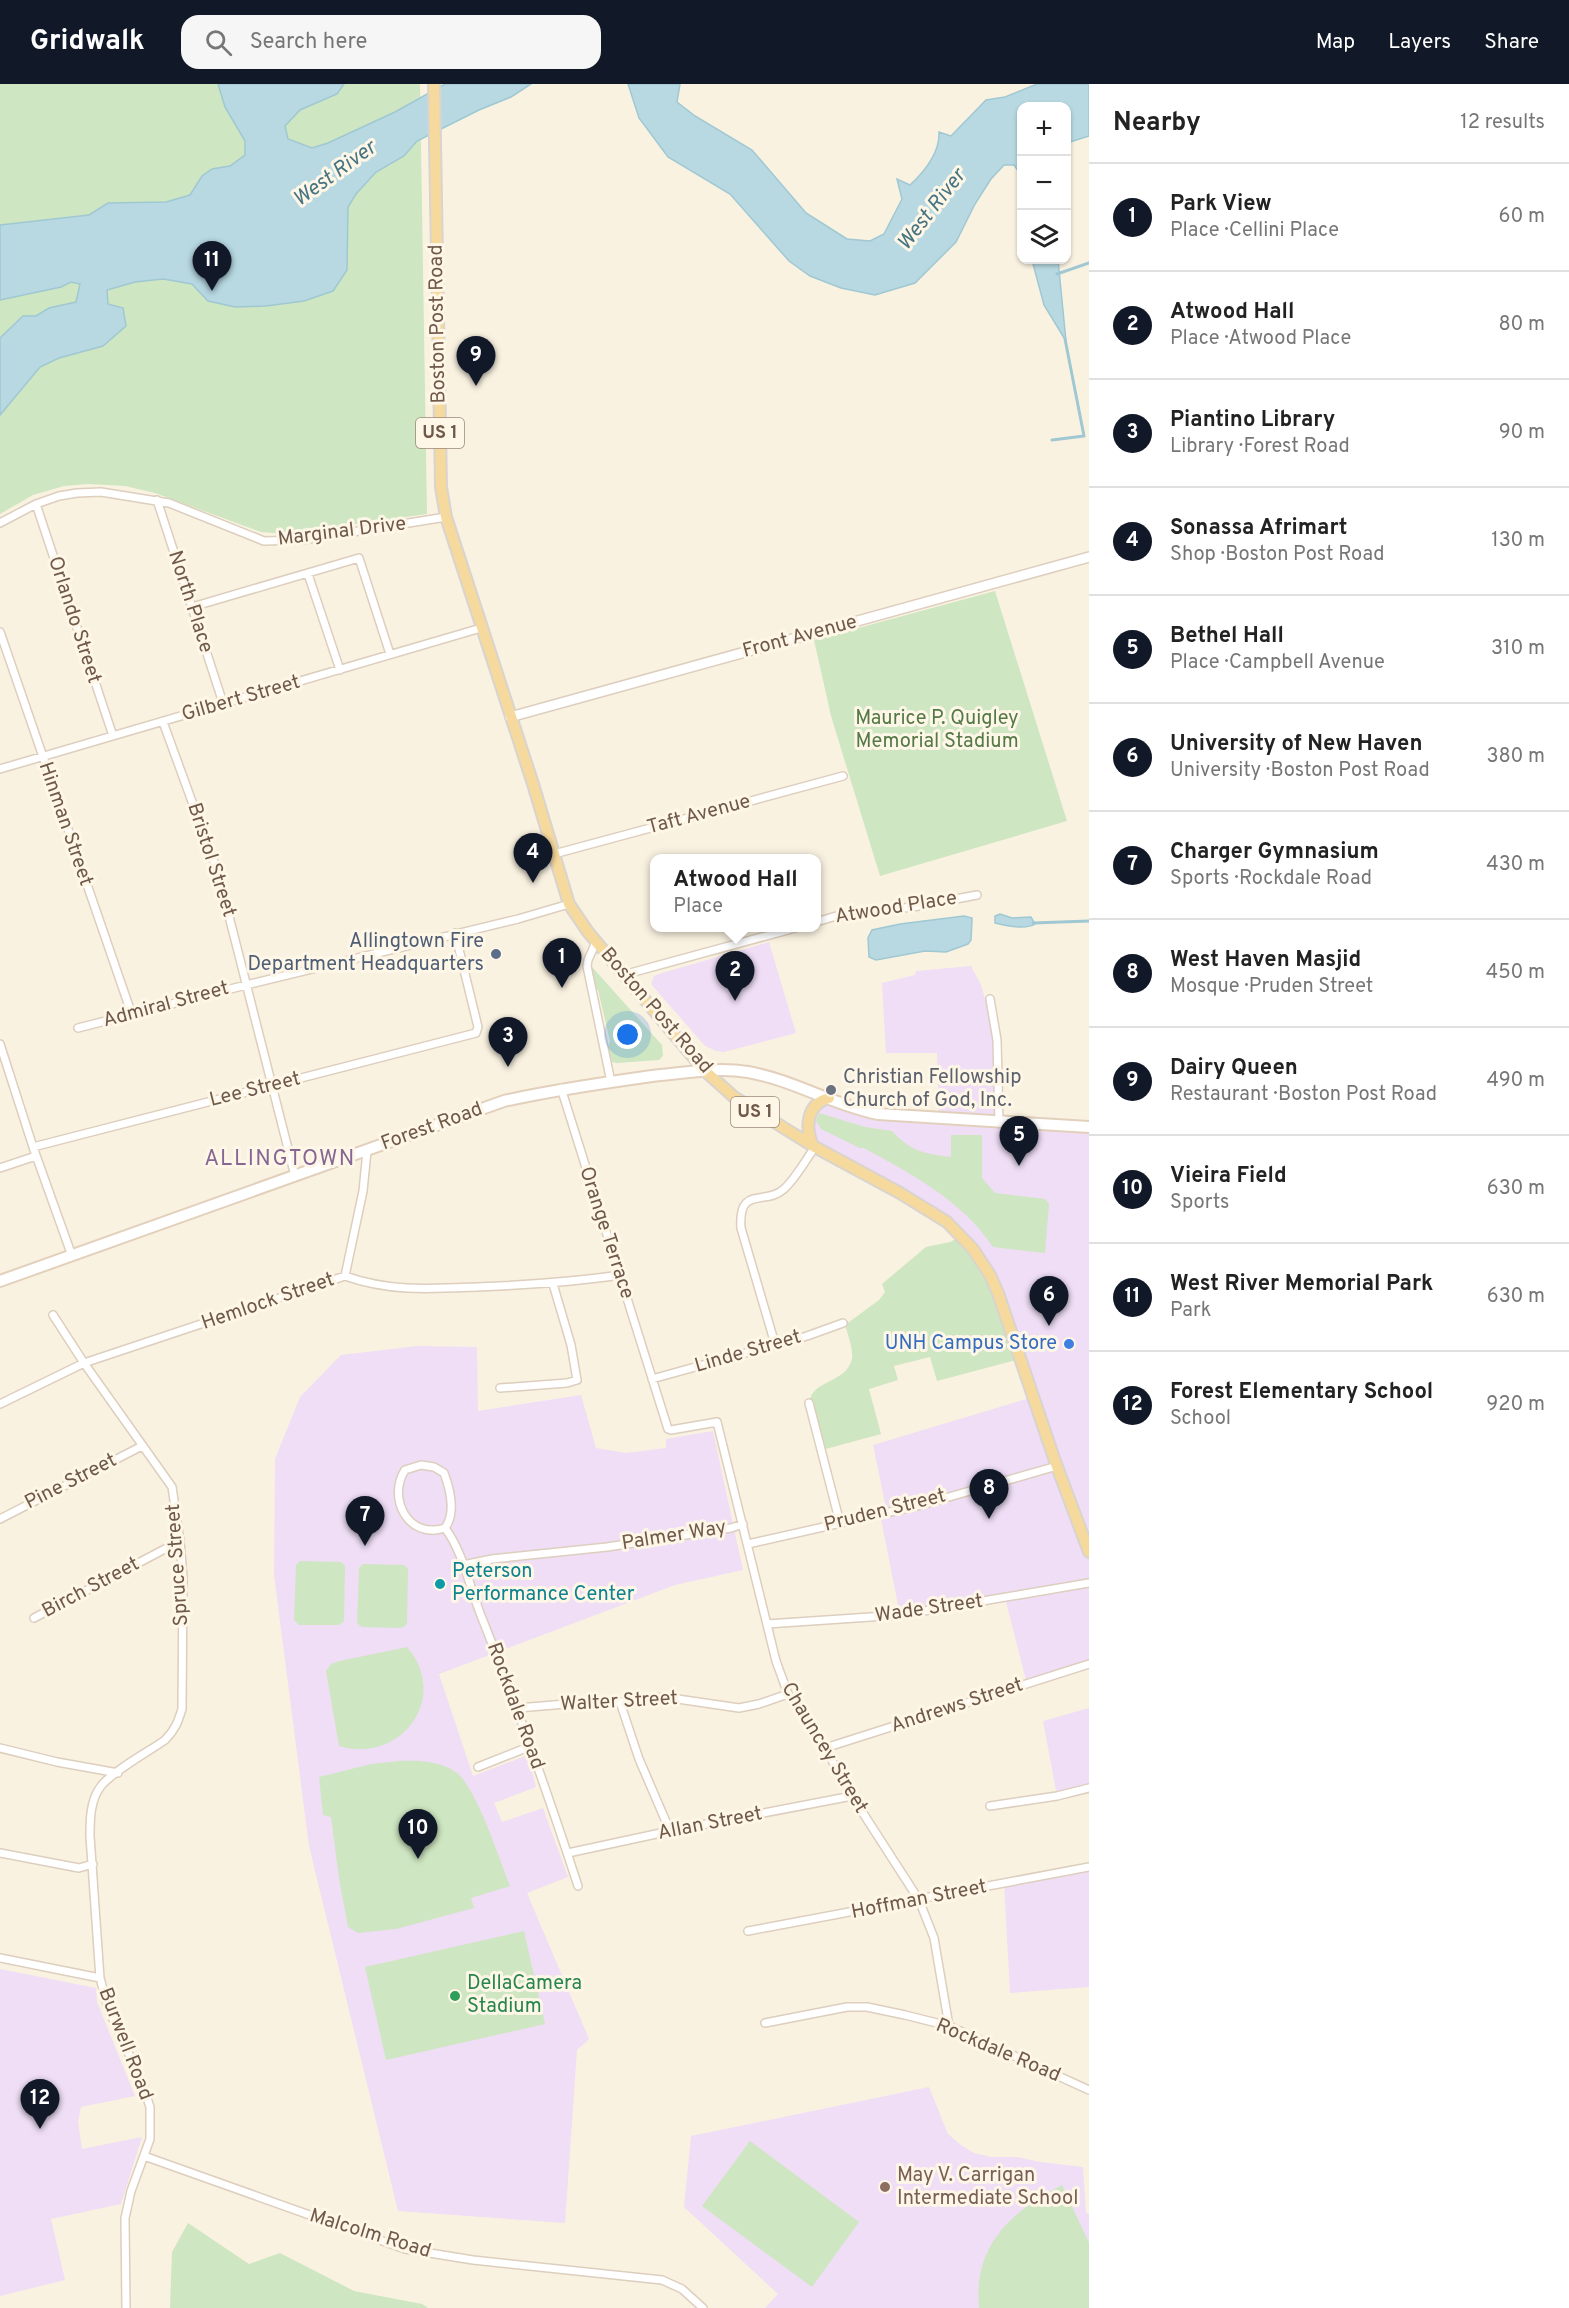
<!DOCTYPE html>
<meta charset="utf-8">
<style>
:root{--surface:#fff;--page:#f6f6f6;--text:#222;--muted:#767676;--line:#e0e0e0;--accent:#111827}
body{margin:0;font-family:Overpass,sans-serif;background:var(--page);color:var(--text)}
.controls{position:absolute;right:18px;top:18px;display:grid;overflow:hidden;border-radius:12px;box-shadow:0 2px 4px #0004}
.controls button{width:54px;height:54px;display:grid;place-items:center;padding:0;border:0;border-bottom:2px solid var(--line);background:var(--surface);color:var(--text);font:30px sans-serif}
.you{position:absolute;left:628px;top:951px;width:21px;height:21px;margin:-15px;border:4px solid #fff;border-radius:50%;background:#1a73e8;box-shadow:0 0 0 9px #1a73e833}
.badge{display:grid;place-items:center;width:39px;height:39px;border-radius:50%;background:var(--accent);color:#fff;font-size:20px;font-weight:700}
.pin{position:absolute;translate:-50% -50px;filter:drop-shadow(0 2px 3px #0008)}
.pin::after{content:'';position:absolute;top:32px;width:21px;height:18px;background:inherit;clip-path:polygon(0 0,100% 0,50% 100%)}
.popup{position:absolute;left:650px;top:770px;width:171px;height:78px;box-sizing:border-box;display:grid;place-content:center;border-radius:12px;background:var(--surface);filter:drop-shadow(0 2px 4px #0005);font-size:20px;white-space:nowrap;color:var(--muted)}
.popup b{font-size:22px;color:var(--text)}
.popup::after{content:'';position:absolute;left:50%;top:100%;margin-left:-12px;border:12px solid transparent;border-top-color:var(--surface)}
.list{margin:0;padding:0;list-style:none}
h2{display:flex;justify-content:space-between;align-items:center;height:78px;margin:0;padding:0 24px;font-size:26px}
h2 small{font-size:20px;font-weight:400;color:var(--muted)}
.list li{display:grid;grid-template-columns:39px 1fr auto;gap:18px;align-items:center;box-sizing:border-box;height:108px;padding:0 24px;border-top:2px solid var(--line)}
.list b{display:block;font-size:22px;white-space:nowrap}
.list p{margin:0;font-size:20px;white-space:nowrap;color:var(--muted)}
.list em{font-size:20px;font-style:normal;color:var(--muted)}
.icon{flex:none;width:33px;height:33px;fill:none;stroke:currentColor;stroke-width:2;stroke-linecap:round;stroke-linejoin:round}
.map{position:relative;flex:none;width:1089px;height:2224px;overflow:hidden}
header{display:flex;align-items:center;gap:36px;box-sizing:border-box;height:84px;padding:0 30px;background:var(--accent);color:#fff}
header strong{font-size:28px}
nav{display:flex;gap:33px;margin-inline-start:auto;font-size:21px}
.search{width:420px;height:54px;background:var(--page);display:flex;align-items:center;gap:15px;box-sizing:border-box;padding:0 21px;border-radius:18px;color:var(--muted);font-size:22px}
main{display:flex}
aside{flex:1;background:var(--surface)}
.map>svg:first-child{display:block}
.education{fill:#efdef6}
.green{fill:#cee6c1}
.water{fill:#b8d9e2;stroke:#9fc8d3;stroke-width:1.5}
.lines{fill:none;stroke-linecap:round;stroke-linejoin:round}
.stream{stroke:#9fc8d3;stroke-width:3}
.minor-casing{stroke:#ddcebe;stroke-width:10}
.tertiary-casing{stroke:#ddcebe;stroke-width:12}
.secondary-casing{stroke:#e2d0bc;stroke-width:14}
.primary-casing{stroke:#dad4d0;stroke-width:14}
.minor{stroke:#fff;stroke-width:7}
.tertiary{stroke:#fff;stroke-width:9}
.secondary{stroke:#fff;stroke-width:10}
.primary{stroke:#f5d99d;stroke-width:10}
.service-dot{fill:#5c6f8a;stroke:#fef6e7;stroke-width:2}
.worship-dot{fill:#6b7280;stroke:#fef6e7;stroke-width:2}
.shop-dot{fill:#3f7fe0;stroke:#fef6e7;stroke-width:2}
.culture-dot{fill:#0f9aa8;stroke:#fef6e7;stroke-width:2}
.leisure-dot{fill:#2e9e5b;stroke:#fef6e7;stroke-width:2}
.education-dot{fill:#8d6e63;stroke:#fef6e7;stroke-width:2}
.labels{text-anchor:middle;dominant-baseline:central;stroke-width:6;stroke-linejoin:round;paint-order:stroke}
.shield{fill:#fef6e7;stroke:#9a8879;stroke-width:1.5}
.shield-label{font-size:18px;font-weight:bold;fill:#6f594a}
.street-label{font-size:20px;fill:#6f594a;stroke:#fef6e7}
.park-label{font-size:20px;fill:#537a46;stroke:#fef6e7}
.service-label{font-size:20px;fill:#4e5e75;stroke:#fef6e7;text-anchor:end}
.worship-label{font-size:20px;fill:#5b616d;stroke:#fef6e7;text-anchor:start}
.shop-label{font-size:20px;fill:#366cbe;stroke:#fef6e7;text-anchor:end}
.culture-label{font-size:20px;fill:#0d838f;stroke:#fef6e7;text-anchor:start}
.leisure-label{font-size:20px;fill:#27864d;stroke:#fef6e7;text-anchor:start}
.education-label{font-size:20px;fill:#785e54;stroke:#fef6e7;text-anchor:start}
.water-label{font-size:21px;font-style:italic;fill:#467481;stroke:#fef6e7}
.quarter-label{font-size:22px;letter-spacing:1.5px;fill:#866692;stroke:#fef6e7}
</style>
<header>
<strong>Gridwalk</strong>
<div class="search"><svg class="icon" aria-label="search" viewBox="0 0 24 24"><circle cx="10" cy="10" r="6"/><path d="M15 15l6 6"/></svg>Search here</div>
<nav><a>Map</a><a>Layers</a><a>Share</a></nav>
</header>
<main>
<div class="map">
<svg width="1089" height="2224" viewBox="0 0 1089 2224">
<rect width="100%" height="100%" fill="#faf2e1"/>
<!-- education -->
<path class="education" d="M769 858 796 949 724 968 716 967 705 962 651 900 654 892 662 889Z
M971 882 981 901 997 956 999 1039 1089 1043V1580L1027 1600 1005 1514 900 1531 880 1430 887 1429 873 1361 1033 1313 962 1152 813 1062 808 1047 821 1017 858 1026 939 1034 937 969H886L882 899 915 891 916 887Z
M417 1262 477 1263 478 1327 581 1311 596 1364 626 1369 666 1364V1355L713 1347 743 1486 675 1501 439 1590 473 1692 528 1671 536 1703 494 1719 502 1738 543 1724 568 1793 527 1809 589 1955 577 1966 565 2139 398 2127 309 1762 274 1491 275 1375 300 1313 341 1271Z
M1089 1624V1704L1057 1712 1043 1637Z
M1089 1783V1903L1010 1909 1004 1800Z
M0 1885 96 1904 97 1918 135 2012 81 2023 78 2038 82 2065 142 2053 121 2120 51 2135 65 2196 0 2212Z
M929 2003 948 2050 961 2061 974 2069 991 2073H1017L1040 2078 1083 2083 1086 2129 1089 2130V2224H765L778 2210 684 2123 691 2052Z"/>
<!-- green -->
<path class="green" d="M0 0H420L427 430 286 450 261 448 155 409 125 402 88 400 64 402 33 411 0 430Z
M995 507 1067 737 880 792 831 632 814 556Z
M592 883 662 961 663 972 659 976 617 979 612 978 608 963 610 957 598 906 594 903 590 884Z
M819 1029 865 1043 892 1047C910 1067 925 1070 951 1073V1051H982V1094L995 1109 1045 1115 1049 1120 1045 1169 993 1163C962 1116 911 1090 864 1064H860L821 1045 816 1037Z
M962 1152 982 1178 1020 1275 937 1297 930 1273 894 1282 898 1296 869 1305 881 1350 822 1366C818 1352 811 1335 810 1320 808 1296 848 1300 852 1274 853 1264 848 1251 845 1241L879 1216 885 1208 882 1200 926 1163 950 1158Z
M300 1477 341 1478 345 1482 344 1537 339 1541H299L294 1536 296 1481Z
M363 1480 404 1481 408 1485 407 1540 402 1544 362 1543 357 1539 359 1484Z
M407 1563C451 1614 400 1681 339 1662L326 1587 331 1580 340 1577Z
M399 1677C418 1676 442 1677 457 1689 477 1705 500 1777 510 1802L471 1814 474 1824 396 1845 358 1849 348 1843 339 1794 331 1733 323 1731 319 1693 371 1680Z
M524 1847 545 1940 386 1976 365 1883Z
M750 2057 859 2138 812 2203 702 2122Z
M1062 2101 1089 2159V2224H979C973 2161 1011 2128 1062 2101Z
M188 2139 249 2180 280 2169 354 2207 422 2220 428 2224H170L172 2168Z"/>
<!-- water -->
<path class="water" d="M218 0H344L337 10 300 26 285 42 288 55 312 64 328 59 395 28 445 0H531L511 13 479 26 417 57 404 72 376 88 356 110 348 123 347 186 333 207 304 217 266 222 235 223 208 217 192 200 163 195 135 198 107 206 108 220 123 224 126 242 103 262 59 274 40 283 0 331V254L23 232H36L49 224 76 218 80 200 71 198 61 203 0 216V141L89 131 108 119 166 118 190 111 202 92 212 85 230 82 245 71V57L225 23Z
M628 0H680L677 18 695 32 752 66 806 129 847 155 870 157 884 150 902 115 897 95 910 101C925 87 940 69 939 48L951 52 986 16 1005 13 1037 0H1089V52L1067 59 1066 22H1022L1021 91 1014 81H1004L991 95 975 120 956 158 915 199 875 211 841 204 810 192 789 177 730 110 668 73 639 34Z
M1032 176H1058L1066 257 1044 221Z
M1000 830 1012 834 1031 833 1035 840C1026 846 1007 842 995 839V832Z
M964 832 972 834V836L971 856 968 860 946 868 925 867 876 876 869 873 868 854 872 846 900 840Z"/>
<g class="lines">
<!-- stream -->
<path class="stream" d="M1057 190 1089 179
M1052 356 1084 352 1065 255
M1033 839 1089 837"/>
<!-- minor casing -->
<g class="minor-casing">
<path id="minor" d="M157 416 223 619
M36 420 113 652
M0 439 36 420 59 412 77 409 101 408 169 419 264 457 303 456 446 433
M308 490 340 586
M192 523 359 474 390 570
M0 548 132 931
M163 638 218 789 295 1092
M0 685 481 544
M554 770 843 692
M816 838 843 830 913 823 977 811
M596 858 588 876 587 882 611 998
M623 891 795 844
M990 915 997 956 999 1039
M78 944 246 901 518 835 569 820
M0 960 33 1063 72 1172
M561 1004 668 1345 671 1346 717 1338 776 1577 788 1610 825 1664 852 1712 919 1816 934 1854 949 1942
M33 1063 476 949 478 943 455 849
M0 1084 36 1072
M345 1192 363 1107 367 1067
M53 1231 84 1279 172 1403 180 1457 183 1493 182 1625C178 1638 175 1646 165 1656 148 1668 113 1687 101 1702 90 1716 90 1736 90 1752L100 1894 108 1924 142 1999 150 2023V2055L131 2107 125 2134 126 2224
M775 1260 741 1144C738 1101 765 1122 784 1105 796 1094 805 1077 815 1063
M652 1295 807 1252 843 1239
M500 1304 567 1299 577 1296 571 1261 553 1200
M809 1319 840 1439
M0 1320 84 1279 345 1192C390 1208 431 1205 477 1203 526 1201 572 1198 620 1191
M421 1381 434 1383 444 1389C450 1405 456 1429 445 1444 408 1456 387 1414 405 1386Z
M0 1435 142 1362
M445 1444C463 1468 469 1501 480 1529 516 1619 548 1710 578 1802
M748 1460 921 1421 1057 1382
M463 1481 492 1475 607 1463 731 1444 743 1440
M34 1534 180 1457
M767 1540 900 1531 1089 1499
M620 1618 639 1675 670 1747
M518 1624 589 1618H620L664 1613 739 1624 759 1620 788 1610
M0 1664 57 1678 118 1689
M825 1664 1089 1580
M478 1683 531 1662
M990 1722 1057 1712 1089 1704
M0 1769 79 1784 93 1780
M568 1769 670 1747 852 1712
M748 1847 1089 1783
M0 1874 100 1894
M765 1939 847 1923H867L905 1931 949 1942 1089 2006
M144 2072 405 2165 473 2176 662 2196 682 2205 703 2224"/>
</g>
<!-- tertiary casing -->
<g class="tertiary-casing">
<path id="tertiary" d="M510 633 1089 473"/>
</g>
<!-- secondary casing -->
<g class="secondary-casing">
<path id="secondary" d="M0 1197 504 1017C553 1006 602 999 652 992 684 989 716 983 748 988 793 996 833 1021 878 1030L1089 1043"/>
</g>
<!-- primary casing -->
<g class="primary-casing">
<path id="primary" d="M434 0 441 403 446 433 533 700 569 820 588 848 704 986 734 1013 813 1062 900 1109 947 1138 973 1165 990 1191 998 1209 1056 1380 1089 1468
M813 1062C805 1044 806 1020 829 1014"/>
</g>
<!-- minor -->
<use href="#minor" class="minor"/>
<!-- tertiary -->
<use href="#tertiary" class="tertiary"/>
<!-- secondary -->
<use href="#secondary" class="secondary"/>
<!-- primary -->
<use href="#primary" class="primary"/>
</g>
<!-- markers -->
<circle class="service-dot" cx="496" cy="870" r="6"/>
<circle class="worship-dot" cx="831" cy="1006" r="6"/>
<circle class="shop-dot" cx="1069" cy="1260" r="6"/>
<circle class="culture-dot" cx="440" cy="1500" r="6"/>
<circle class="leisure-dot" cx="455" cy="1912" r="6"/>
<circle class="education-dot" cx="885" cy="2103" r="6"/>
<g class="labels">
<!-- shield labels -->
<g class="shield">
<rect x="416" y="334" width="48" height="30" rx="4.5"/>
<rect x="731" y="1013" width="48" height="30" rx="4.5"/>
</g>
<g class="shield-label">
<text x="440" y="349">US 1</text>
<text x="755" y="1028">US 1</text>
</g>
<!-- street labels -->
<g class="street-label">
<text transform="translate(438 240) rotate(-91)">Boston Post Road</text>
<text transform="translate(342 448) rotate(-7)">Marginal Drive</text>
<text transform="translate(190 518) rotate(72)">North Place</text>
<text transform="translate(74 536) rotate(72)">Orlando Street</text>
<text transform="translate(800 553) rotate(-15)">Front Avenue</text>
<text transform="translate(241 615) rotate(-16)">Gilbert Street</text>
<text transform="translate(699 731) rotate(-15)">Taft Avenue</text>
<text transform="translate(65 740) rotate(71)">Hinman Street</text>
<text transform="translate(211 776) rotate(72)">Bristol Street</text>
<text transform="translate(896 824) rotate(-9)">Atwood Place</text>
<text transform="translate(166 921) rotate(-15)">Admiral Street</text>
<text transform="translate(656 927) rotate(49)">Boston Post Road</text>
<text transform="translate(255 1006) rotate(-14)">Lee Street</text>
<text transform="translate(432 1043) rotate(-20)">Forest Road</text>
<text transform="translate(606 1149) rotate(72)">Orange Terrace</text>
<text transform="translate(268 1218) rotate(-19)">Hemlock Street</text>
<text transform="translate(748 1268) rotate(-16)">Linde Street</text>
<text transform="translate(71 1398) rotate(-27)">Pine Street</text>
<text transform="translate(885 1427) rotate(-14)">Pruden Street</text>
<text transform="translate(674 1452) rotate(-9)">Palmer Way</text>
<text transform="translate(178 1481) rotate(-94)">Spruce Street</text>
<text transform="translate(91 1504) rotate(-28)">Birch Street</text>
<text transform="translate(929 1525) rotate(-8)">Wade Street</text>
<text transform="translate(619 1618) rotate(-3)">Walter Street</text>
<text transform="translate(515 1622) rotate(70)">Rockdale Road</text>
<text transform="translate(957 1622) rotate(-18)">Andrews Street</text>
<text transform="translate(824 1664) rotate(59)">Chauncey Street</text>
<text transform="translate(710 1740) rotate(-11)">Allan Street</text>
<text transform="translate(919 1816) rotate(-11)">Hoffman Street</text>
<text transform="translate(125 1960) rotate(69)">Burwell Road</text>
<text transform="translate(998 1967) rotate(23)">Rockdale Road</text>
<text transform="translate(370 2150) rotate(17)">Malcolm Road</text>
</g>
<!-- park labels -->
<g class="park-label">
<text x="937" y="635">Maurice P. Quigley<tspan x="937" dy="23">Memorial Stadium</tspan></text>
</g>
<!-- service labels -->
<g class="service-label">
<text x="484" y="858">Allingtown Fire<tspan x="484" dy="23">Department Headquarters</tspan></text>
</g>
<!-- worship labels -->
<g class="worship-label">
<text x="843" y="994">Christian Fellowship<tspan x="843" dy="23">Church of God, Inc.</tspan></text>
</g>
<!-- shop labels -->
<g class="shop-label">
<text x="1057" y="1260">UNH Campus Store</text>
</g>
<!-- culture labels -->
<g class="culture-label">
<text x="452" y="1488">Peterson<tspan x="452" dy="23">Performance Center</tspan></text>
</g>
<!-- leisure labels -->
<g class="leisure-label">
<text x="467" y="1900">DellaCamera<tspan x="467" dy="23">Stadium</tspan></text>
</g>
<!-- education labels -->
<g class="education-label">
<text x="897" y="2092">May V. Carrigan<tspan x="897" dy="23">Intermediate School</tspan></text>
</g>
<!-- water labels -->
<g class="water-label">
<text transform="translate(335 90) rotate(-36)">West River</text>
<text transform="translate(932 126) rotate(-52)">West River</text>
</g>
<!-- quarter labels -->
<g class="quarter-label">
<text x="280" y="1075">ALLINGTOWN</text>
</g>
</g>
</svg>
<div class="controls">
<button>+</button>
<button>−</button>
<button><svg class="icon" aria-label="layers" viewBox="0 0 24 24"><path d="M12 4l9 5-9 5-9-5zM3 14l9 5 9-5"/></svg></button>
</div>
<div class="you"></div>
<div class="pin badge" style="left:562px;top:904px">1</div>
<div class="pin badge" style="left:735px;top:917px">2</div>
<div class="popup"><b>Atwood Hall</b>Place</div>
<div class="pin badge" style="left:508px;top:983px">3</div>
<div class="pin badge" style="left:533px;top:799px">4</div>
<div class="pin badge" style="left:1019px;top:1082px">5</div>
<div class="pin badge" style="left:1049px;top:1242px">6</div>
<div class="pin badge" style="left:365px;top:1462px">7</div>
<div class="pin badge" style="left:989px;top:1435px">8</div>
<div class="pin badge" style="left:476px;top:302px">9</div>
<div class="pin badge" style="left:418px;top:1775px">10</div>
<div class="pin badge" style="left:212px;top:207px">11</div>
<div class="pin badge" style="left:40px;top:2045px">12</div>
</div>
<aside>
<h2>Nearby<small>12 results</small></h2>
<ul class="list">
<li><span class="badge">1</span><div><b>Park View</b><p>Place · Cellini Place</p></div><em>60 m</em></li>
<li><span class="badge">2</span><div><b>Atwood Hall</b><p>Place · Atwood Place</p></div><em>80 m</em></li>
<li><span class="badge">3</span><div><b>Piantino Library</b><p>Library · Forest Road</p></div><em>90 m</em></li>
<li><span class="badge">4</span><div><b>Sonassa Afrimart</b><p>Shop · Boston Post Road</p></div><em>130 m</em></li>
<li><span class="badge">5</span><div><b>Bethel Hall</b><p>Place · Campbell Avenue</p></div><em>310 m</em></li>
<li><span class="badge">6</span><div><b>University of New Haven</b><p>University · Boston Post Road</p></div><em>380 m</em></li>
<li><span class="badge">7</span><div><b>Charger Gymnasium</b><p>Sports · Rockdale Road</p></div><em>430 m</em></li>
<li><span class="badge">8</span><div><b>West Haven Masjid</b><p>Mosque · Pruden Street</p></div><em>450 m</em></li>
<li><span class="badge">9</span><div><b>Dairy Queen</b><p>Restaurant · Boston Post Road</p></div><em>490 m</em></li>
<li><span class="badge">10</span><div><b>Vieira Field</b><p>Sports</p></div><em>630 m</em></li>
<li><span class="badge">11</span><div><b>West River Memorial Park</b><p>Park</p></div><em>630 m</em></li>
<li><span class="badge">12</span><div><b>Forest Elementary School</b><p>School</p></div><em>920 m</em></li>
</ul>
</aside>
</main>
